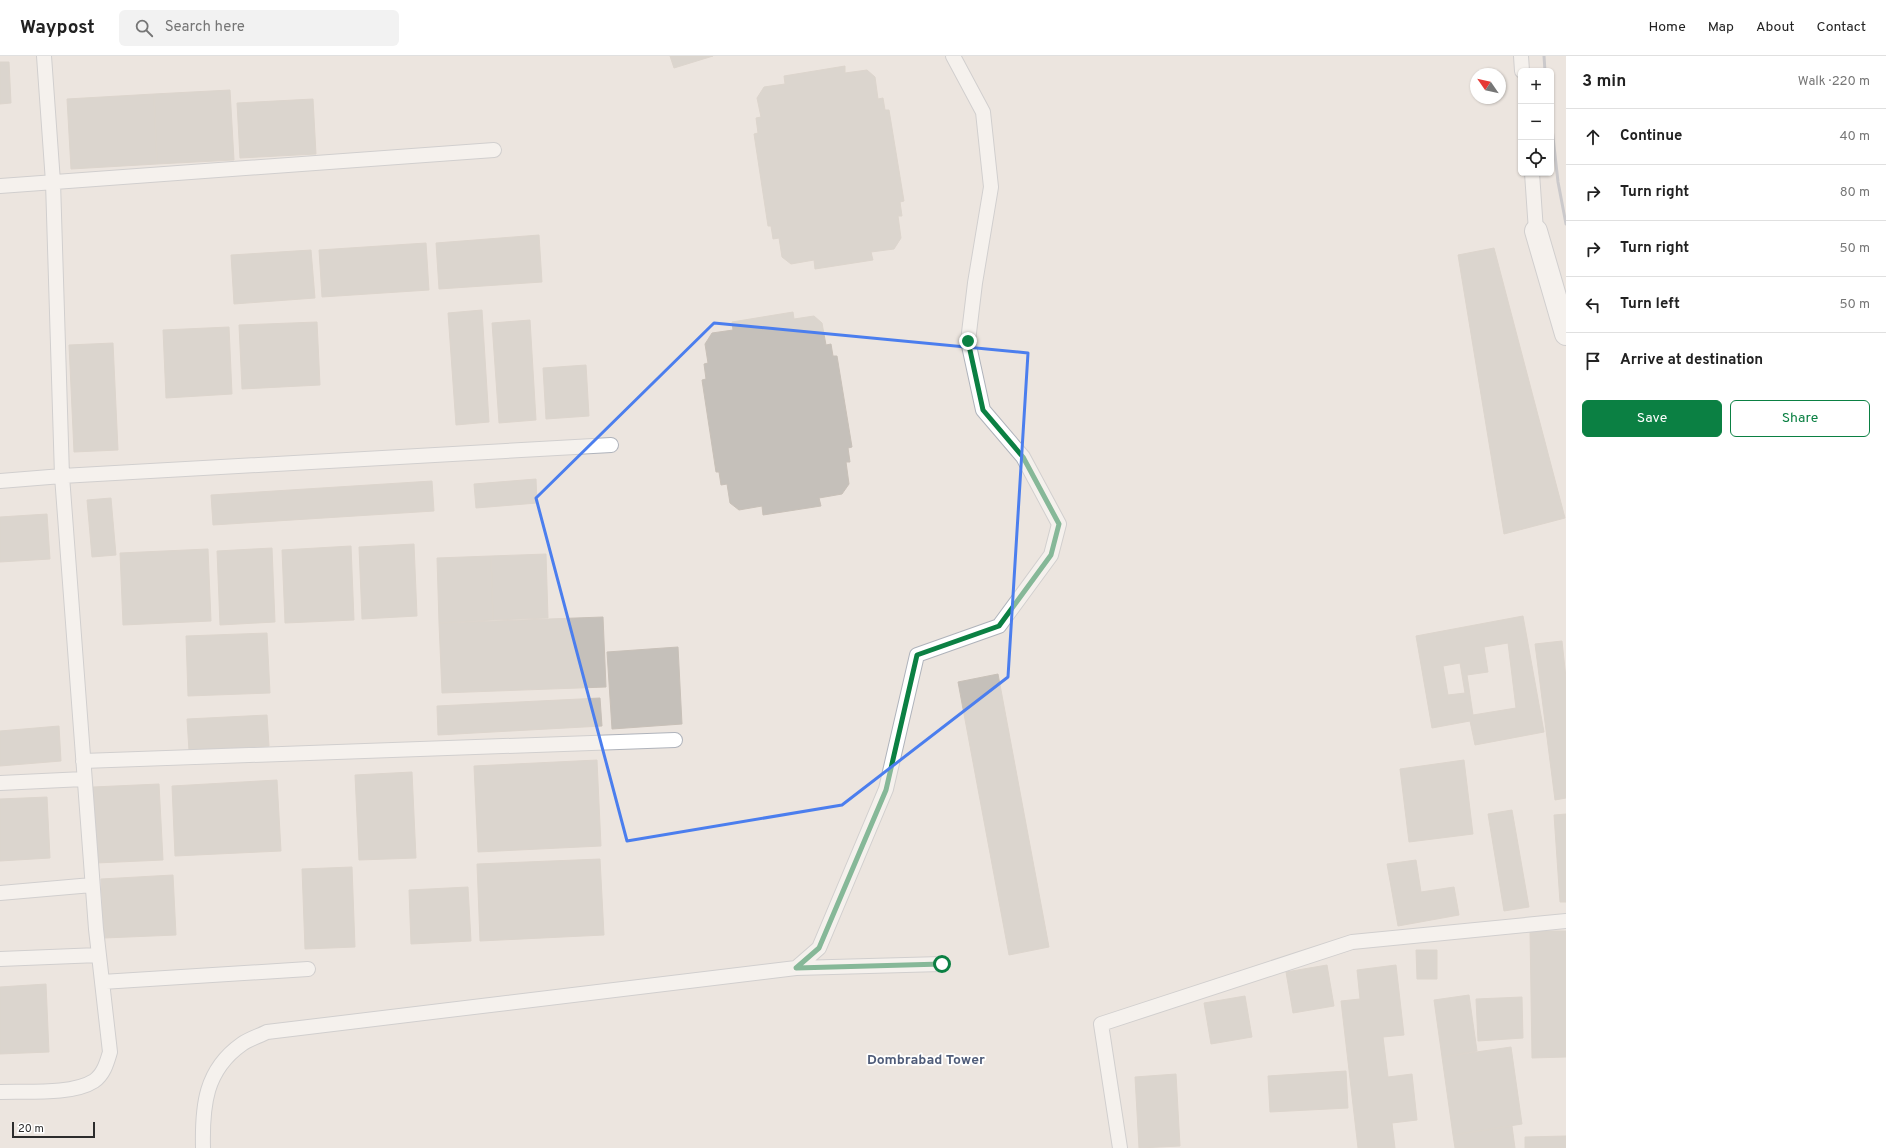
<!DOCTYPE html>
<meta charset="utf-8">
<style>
:root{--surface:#fff;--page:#f2f2f2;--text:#222;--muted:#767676;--line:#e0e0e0;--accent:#0b8043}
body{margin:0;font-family:Overpass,sans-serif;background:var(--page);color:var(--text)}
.controls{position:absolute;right:12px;top:12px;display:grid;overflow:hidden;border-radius:6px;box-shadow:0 1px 3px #0004}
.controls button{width:36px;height:36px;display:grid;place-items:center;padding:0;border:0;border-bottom:1px solid var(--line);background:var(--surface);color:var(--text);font:20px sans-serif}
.compass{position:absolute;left:1470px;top:12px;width:36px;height:36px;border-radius:50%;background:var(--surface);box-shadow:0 1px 3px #0004;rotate:304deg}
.scale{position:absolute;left:12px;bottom:10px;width:83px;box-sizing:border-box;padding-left:4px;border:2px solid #2c2c2c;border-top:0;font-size:11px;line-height:14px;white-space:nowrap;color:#2c2c2c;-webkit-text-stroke:3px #fff;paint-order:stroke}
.stop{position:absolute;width:12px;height:12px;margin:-9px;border:3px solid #0b8043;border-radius:50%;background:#fff}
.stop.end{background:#0b8043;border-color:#fff;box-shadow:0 1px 4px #0008}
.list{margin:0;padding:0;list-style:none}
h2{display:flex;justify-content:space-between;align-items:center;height:52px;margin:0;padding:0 16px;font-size:17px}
h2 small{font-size:13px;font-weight:400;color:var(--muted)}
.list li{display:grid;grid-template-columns:26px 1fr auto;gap:12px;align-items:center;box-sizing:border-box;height:56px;padding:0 16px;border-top:1px solid var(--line)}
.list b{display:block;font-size:15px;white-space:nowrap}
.list em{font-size:13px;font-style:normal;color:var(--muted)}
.actions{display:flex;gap:8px;padding:12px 16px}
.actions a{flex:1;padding:9px 0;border:1px solid var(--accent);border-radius:6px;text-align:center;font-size:14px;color:var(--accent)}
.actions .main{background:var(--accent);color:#fff}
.icon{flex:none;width:22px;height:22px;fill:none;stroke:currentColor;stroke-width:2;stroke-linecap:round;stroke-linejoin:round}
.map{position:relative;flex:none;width:1566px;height:1092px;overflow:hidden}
header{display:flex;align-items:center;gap:24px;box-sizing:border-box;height:56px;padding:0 20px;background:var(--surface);border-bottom:1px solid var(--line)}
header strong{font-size:19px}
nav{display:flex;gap:22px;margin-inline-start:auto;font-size:14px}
.search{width:280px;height:36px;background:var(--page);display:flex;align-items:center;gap:10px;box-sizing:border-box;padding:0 14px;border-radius:6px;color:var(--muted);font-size:15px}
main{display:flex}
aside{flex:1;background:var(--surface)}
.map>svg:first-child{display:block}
.building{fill:#c5c0ba;stroke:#c8c0b8;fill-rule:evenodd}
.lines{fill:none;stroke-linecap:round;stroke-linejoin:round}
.lane-casing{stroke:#afb3bb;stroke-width:16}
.street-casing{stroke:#afb3bb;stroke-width:24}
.lane{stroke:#fff;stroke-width:14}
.street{stroke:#fff;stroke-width:22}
.rail{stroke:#a2a7b4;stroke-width:3}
.route{stroke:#0b8043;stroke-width:5}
.marked{fill:none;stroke:#4b7eee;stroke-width:3;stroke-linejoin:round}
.labels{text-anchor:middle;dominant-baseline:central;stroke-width:3.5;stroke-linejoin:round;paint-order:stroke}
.neighbourhood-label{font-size:14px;font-weight:bold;fill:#4f5c79;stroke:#fff}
</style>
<header>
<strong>Waypost</strong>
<div class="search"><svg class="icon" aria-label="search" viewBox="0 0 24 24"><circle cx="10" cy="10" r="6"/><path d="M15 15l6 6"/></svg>Search here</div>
<nav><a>Home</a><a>Map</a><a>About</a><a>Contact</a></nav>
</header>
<main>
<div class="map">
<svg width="1566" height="1092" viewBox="0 0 1566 1092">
<rect width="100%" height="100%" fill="#ece5df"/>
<!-- building -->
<path class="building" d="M670 0H713L674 12Z
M0 6H9L11 47 0 48Z
M845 10V17L867 14 875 21 878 43 883 42 885 54H889L904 145 900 146 902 160H898L901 182 894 193 871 196 873 204 815 213 814 204 791 208 782 201 779 182 773 183 771 170H768L754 78 758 77 756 62 761 61 757 42 764 31 785 28 784 20Z
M230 34 234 104 157 108 154 38Z
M154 38 157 108 71 113 67 43Z
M313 43 316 98 240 102 237 47Z
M539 179 542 226 439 233 436 187Z
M426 187 429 234 322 241 319 194Z
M1494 192 1565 462 1504 478 1458 199Z
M311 194 315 242 234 248 231 199Z
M482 254 489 366 456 369 448 257Z
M793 256 794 263 814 260 822 267 826 289 831 288 833 300H837L852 391 848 392 850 406H846L849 428 842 438 819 442 821 450 763 459 762 450 739 454 730 447 727 428 721 429 719 416H716L702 324 706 323 704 308 708 307 705 288 712 277 733 274 732 266Z
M530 264 536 364 499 367 492 267Z
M317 266 320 329 242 333 239 269Z
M229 271 232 338 166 342 163 274Z
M113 287 118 394 74 396 69 289Z
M586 309 589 360 546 363 543 312Z
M536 423 537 447 476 452 474 428Z
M432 425 434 455 213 469 211 439Z
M111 442 116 499 92 501 87 444Z
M47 458 50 503 0 506V461Z
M414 488 417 560 362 563 359 491Z
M351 490 354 564 285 567 282 494Z
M272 492 275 566 220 569 217 495Z
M208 493 211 565 123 569 120 497Z
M546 498 548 562 493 564 491 500Z
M491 500 493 564 439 567 437 502Z
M1523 560 1544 676 1475 689 1470 665 1432 672 1416 580ZM1508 587 1516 652 1473 659 1467 619 1488 616 1484 591ZM1460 607 1465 637 1448 639 1443 610Z
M603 561 606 631 442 637 439 567Z
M267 577 270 637 188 640 186 580Z
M1562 585 1566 622V742L1555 744 1535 588Z
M678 591 682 668 612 673 607 596Z
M998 618 1049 891 1009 899 958 626Z
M600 642 602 670 438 679 437 650Z
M267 659 269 690 189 695 187 663Z
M59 670 61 705 0 710V675Z
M597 704 601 790 478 796 474 710Z
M1464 704 1473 778 1409 786 1400 713Z
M412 716 416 802 359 804 355 719Z
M277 724 281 795 175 800 172 730Z
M159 728 163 804 96 807 93 731Z
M47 741 50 802 0 805V743Z
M1512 754 1529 851 1504 855 1488 758Z
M1566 758V846H1560L1554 759Z
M600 803 604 879 480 885 477 808Z
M1416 804 1421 836 1454 831 1459 859 1398 870 1387 808Z
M352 811 355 891 305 893 302 813Z
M173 819 176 879 104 882 101 823Z
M468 831 471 885 411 888 409 834Z
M1530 875H1566V1001L1532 1002Z
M1416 894H1437V923H1417Z
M1327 909 1334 950 1293 957 1286 916Z
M1396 909 1404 979 1383 981 1388 1021 1412 1018 1417 1064 1392 1067 1395 1092H1358L1341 945 1360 943 1357 914Z
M46 928 49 996 0 998V931Z
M1469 939 1477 995 1442 1001 1434 944Z
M1245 940 1252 981 1211 988 1204 947Z
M1522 941 1523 982 1478 985 1476 943Z
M1511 991 1522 1068 1453 1079 1442 1001Z
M1346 1015 1348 1052 1270 1056 1268 1020Z
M1176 1018 1180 1090 1139 1092 1135 1021Z
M1512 1070 1515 1092H1455L1453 1079Z
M1566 1080V1092H1525V1081Z"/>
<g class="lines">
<!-- lane casing -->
<g class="lane-casing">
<path id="lane" d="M1521 0 1522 15
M1532 117 1536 175
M0 130 494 94
M0 425 62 420 611 389
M83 705 675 684
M0 727 84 723
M0 837 92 829
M0 903 99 899
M796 912 942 908
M102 926 308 913
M0 1036C27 1035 72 1039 94 1025 104 1018 107 1006 110 996L96 873 62 420 53 126 44 0
M203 1092C202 1050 205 1014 242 988 249 983 259 980 267 976L796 912 819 892 886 733 917 599 999 570 1051 499 1059 468 1023 401 983 354 968 285 975 227 991 131 983 56 953 0
M1120 1092 1101 968 1352 886 1566 865"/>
</g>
<!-- street casing -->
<g class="street-casing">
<path id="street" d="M1536 175 1566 278"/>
</g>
<!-- lane -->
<use href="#lane" class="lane"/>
<!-- street -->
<use href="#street" class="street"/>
<!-- rail -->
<path class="rail" d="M1544 0 1545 15
M1551 63 1558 126 1566 168"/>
</g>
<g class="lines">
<!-- route -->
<path class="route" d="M942 908 796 912 819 892 886 734 917 599 999 570 1051 499 1059 468 1023 401 983 354 968 285"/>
</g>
<!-- marked area -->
<path d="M0 0H1566V1092H0ZM714 267 1028 297 1008 621 842 749 627 785 536 442Z" fill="#ece5df" fill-opacity=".55" fill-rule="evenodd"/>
<path class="marked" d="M714 267 1028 297 1008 621 842 749 627 785 536 442Z"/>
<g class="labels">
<!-- neighbourhood labels -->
<g class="neighbourhood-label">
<text x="926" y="1004">Dombrabad Tower</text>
</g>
</g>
</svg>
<div class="controls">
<button>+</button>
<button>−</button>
<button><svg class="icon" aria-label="locate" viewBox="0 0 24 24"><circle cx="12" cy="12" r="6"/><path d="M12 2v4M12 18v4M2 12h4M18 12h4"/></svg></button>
</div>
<svg class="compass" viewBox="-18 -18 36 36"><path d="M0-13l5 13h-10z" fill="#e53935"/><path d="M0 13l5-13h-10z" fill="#767676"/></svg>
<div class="scale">20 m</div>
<div class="stop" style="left:942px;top:908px"></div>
<div class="stop end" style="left:968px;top:285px"></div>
</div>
<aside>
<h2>3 min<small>Walk · 220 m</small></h2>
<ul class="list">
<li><svg class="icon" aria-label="ahead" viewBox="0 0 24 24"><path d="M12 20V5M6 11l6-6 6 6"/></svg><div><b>Continue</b></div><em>40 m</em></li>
<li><svg class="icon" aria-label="right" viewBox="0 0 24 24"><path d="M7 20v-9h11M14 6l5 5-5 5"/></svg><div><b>Turn right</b></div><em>80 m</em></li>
<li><svg class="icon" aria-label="right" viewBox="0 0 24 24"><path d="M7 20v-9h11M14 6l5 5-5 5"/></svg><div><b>Turn right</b></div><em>50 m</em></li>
<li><svg class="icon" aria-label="left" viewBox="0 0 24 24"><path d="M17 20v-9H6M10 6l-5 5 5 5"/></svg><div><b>Turn left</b></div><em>50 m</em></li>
<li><svg class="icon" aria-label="arrive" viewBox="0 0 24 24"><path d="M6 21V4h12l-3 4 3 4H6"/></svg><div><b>Arrive at destination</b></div></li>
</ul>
<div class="actions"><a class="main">Save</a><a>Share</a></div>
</aside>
</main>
